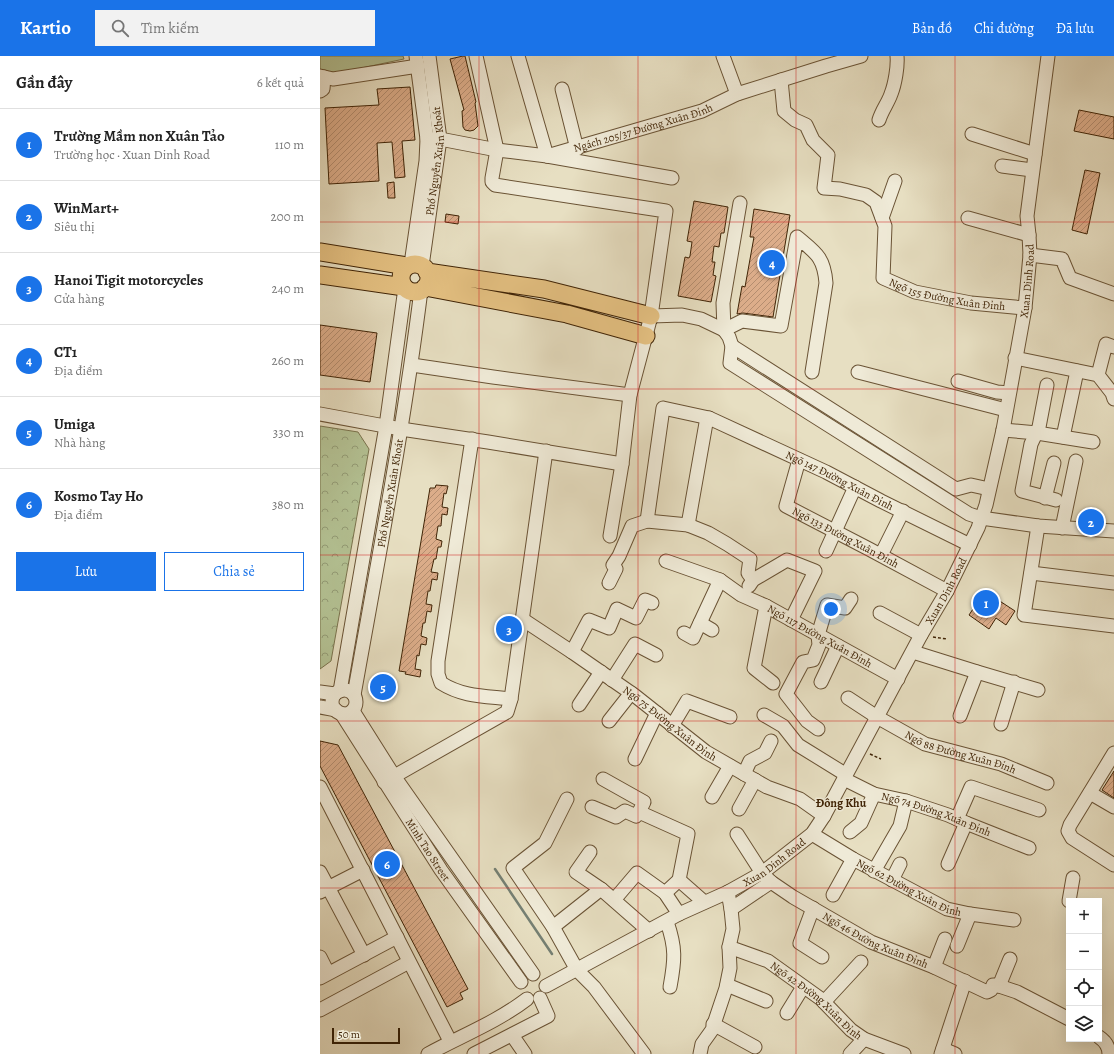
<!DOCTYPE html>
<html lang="vi">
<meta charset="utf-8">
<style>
:root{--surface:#fff;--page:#f2f2f2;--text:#222;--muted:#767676;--line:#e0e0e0;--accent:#1a73e8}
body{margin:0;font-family:Alegreya,serif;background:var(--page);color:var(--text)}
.controls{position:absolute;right:12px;bottom:12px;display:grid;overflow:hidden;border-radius:0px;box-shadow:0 4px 16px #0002}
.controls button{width:36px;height:36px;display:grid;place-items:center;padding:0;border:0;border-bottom:1px solid var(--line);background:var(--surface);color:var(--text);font:20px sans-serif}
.scale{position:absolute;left:12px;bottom:10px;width:68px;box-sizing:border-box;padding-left:4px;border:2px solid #402406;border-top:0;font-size:11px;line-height:14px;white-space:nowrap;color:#402406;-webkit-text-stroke:3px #efead7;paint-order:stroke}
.you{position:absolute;left:511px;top:553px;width:14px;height:14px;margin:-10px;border:3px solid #fff;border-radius:50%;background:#1a73e8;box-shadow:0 0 0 6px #1a73e833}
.badge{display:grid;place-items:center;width:26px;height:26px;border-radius:50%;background:var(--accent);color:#fff;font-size:13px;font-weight:700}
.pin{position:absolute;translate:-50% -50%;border:2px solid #fff;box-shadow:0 1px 4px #0006}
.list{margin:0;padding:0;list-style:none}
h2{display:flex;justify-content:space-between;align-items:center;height:52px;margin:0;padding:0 16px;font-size:17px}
h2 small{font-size:13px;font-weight:400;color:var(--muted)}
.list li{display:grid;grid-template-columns:26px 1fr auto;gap:12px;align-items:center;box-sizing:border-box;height:72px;padding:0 16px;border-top:1px solid var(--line)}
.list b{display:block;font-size:15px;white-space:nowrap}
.list p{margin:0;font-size:13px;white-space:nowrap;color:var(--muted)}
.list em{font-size:13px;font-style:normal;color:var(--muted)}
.actions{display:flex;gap:8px;padding:12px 16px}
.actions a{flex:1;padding:9px 0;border:1px solid var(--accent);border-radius:0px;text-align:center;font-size:14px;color:var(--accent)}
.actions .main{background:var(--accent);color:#fff}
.icon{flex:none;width:22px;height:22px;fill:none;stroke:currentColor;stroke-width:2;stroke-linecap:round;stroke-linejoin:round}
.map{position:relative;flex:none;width:794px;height:998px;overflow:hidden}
header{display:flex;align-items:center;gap:24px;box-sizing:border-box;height:56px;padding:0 20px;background:var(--accent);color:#fff}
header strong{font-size:19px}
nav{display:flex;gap:22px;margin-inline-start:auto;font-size:14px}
.search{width:280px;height:36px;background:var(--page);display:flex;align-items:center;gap:10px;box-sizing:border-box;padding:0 14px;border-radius:0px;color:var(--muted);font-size:15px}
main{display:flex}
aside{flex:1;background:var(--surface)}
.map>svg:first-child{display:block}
.grass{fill:#b4c294;stroke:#7a734d}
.park{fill:url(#park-crowns);stroke:#7a734d}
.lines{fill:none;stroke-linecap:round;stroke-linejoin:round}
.stream{stroke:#757f72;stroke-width:2.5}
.building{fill:url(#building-hatch);stroke:#402406}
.minor-casing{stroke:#6a5335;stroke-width:15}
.major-casing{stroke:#402406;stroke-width:19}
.path{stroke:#402406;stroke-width:1.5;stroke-dasharray:3 2;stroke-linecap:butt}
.minor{stroke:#efead7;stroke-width:13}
.major{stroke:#e4c081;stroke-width:17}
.grid{fill:none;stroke:#d62828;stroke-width:1;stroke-opacity:0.55}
.labels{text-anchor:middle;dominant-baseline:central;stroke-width:3;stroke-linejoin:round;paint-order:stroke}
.street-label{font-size:11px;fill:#402406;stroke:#efead7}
.neighbourhood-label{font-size:12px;font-weight:bold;fill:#402406;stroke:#efead7}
</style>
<header>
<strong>Kartio</strong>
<div class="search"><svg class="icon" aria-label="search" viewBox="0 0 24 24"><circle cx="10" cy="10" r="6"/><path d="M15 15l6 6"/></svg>Tìm kiếm</div>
<nav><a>Bản đồ</a><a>Chỉ đường</a><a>Đã lưu</a></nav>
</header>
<main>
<aside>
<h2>Gần đây<small>6 kết quả</small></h2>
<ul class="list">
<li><span class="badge">1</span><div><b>Trường Mầm non Xuân Tảo</b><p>Trường học · Xuan Dinh Road</p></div><em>110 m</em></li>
<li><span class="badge">2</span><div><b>WinMart+</b><p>Siêu thị</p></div><em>200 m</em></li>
<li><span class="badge">3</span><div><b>Hanoi Tigit motorcycles</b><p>Cửa hàng</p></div><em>240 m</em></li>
<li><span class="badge">4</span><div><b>CT1</b><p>Địa điểm</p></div><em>260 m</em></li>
<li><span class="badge">5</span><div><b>Umiga</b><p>Nhà hàng</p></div><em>330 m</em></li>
<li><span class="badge">6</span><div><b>Kosmo Tay Ho</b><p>Địa điểm</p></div><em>380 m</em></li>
</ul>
<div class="actions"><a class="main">Lưu</a><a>Chia sẻ</a></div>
</aside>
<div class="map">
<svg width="794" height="998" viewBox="0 0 794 998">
<defs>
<pattern id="park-crowns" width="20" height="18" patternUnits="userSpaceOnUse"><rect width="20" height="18" fill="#b4c294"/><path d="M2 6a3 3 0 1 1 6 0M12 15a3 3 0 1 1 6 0" fill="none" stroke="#949d77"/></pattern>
<pattern id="building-hatch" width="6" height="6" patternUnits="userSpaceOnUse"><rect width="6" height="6" fill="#dcad8a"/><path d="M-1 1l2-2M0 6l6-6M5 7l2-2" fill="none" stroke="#b48d6f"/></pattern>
</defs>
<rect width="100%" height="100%" fill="#e7dfc2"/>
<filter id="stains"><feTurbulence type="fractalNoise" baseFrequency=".005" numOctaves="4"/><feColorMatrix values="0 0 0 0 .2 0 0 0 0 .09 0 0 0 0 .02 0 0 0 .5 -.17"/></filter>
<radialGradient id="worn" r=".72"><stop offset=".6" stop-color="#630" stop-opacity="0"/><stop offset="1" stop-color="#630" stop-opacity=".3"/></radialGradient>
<!-- grass -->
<path class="grass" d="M0 0H83L84 3 13 18 0 16Z"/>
<!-- park -->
<path class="park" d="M0 370 38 376 49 393 11 605 0 613Z"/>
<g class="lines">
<!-- stream -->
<path class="stream" d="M175 813 232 898"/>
</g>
<!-- building -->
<path class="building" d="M143 0H145L156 46 155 47 158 70 154 74 150 75 145 74 143 71 142 55 144 54 130 3Z
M90 31 95 84 82 85 85 121 75 122 72 86 57 87 59 125 9 128 5 52 59 49 57 33Z
M759 54 794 61V83L754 75Z
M765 114 780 117 767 178 752 174Z
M74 126 75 142H68L67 127Z
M374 145 408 151 404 177H401L399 191 394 190 392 206H395L393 219 396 220 391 246 358 240 365 201 369 202 370 200 372 186 367 185Z
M434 153 470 159 453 261 423 257 417 258 422 230 425 231 434 181H430Z
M126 158 139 160 138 168 125 166Z
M0 269 57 277 50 326 0 319Z
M116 429 128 430 126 438 124 437 122 451 128 452 127 459 122 458 121 470H118L116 483 122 485 121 491H118L116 503H114L111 516 118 517 117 524 112 523 110 535H108L106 548 112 549 111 556 107 555 105 567H103L101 580 107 582 106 589 101 588 99 600 97 599 95 613 101 614 100 621 85 618 86 616 79 615 110 432H115Z
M672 540 695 555 686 569 676 562 669 573 649 559 661 541 668 545Z
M0 685 18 689 148 933 140 937 143 943 127 951 0 710Z
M794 715V742L782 734Z"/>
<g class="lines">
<!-- minor casing -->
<g class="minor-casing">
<g id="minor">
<path d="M156 0 177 94 172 122V126L175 129 346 155 331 260 310 339 302 408 290 480"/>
<path d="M198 0 227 100"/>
<path d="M403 0 417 38"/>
<path d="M0 20 13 23 98 10"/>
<path id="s1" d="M461 24 464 55 475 64 486 69 493 84 508 99 504 132 520 133 546 139 556 146 565 170 563 222 595 236 651 247 705 252"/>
<path d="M242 33 257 93"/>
<path d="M0 35 3 33 4 21"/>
<path d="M559 64C562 54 568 47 571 38 575 28 578 10 577 0"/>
<path d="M652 78 715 98"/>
<path d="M107 83H120L177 94 227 100 352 122"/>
<path id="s2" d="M227 100 382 55 417 38 506 10 541 0"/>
<path d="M682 110 712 114"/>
<path d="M420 147 403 247 404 274 409 281 412 290 410 307 649 458 661 462 718 470 794 475"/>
<path d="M562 162 575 125"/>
<path d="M648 162 709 179"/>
<path d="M710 199 742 203 750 222 794 238"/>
<path d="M91 208 106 105 107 83 96 0"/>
<path id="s3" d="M102 210 120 83 109 0"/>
<path d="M331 260 362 259 381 263 404 274 422 265 461 270 477 181C496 197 504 201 506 227L492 316"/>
<path d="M412 290 636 433 651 429 669 433"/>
<path d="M695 302 778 319 792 337 794 343"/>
<path d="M92 309 173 321 310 339"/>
<path d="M538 316 686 354"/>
<path d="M778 319 786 288 794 291"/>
<path d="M638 325 677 336 689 337"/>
<path d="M727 329 719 371 711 388 702 435 736 444"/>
<path d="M0 358 81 373 168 386 302 408"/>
<path d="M683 374 717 377 773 386"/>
<path d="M743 381 757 315"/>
<path d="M152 383 118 605V618L121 627C143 641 165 640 191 643"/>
<path id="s4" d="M479 404 466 450 549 493 627 535"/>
<path d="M725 442 734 407"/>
<path id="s5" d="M327 465 343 352 389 362 506 416 561 445 650 489"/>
<path d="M368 469 386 367 389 362"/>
<path d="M718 470 704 559 794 570"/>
<path d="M742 472 756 405"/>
<path d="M506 495 535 431"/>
<path d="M561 499 583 455"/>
<path id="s6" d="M346 505 400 524 421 539 446 550 578 623"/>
<path d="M711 517 794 527"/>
<path d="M289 527 296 513 293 509 299 500 312 470 327 465 368 469 388 477 407 488 430 503 428 517 433 524"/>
<path d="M429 530 433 524 467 504 495 515 471 564"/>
<path d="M446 550 434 612 453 627"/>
<path d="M560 557 601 579"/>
<path id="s7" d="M202 563 252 596 314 639 386 696 447 731 480 743 504 760"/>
<path d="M380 567 392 574"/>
<path d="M364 577 373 582 400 524"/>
<path d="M252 596 269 564 289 572 297 553 316 562 325 544 332 547"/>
<path d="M593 596 657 616 718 634"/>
<path d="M292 624 315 588 336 599"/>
<path d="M501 626 518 590"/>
<circle cx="24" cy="646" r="12"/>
<path d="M20 635 66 370 85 232"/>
<path d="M0 636 15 638"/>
<path id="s8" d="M34 639C58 504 84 370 101 234"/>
<path id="s9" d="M528 642 557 661 605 688 681 708 727 727"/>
<path d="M259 649 281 616"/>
<path d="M0 651 16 654"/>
<path d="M33 655 74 720 213 918"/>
<path id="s10" d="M21 657 121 814 201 926"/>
<path d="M444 659 463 670 478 689 525 718"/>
<path d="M640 660 657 616"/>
<path d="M289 665 311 637"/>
<path d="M681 668 694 626"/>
<path d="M352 670 367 645 410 661"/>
<path d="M498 673 487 665 466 638 483 606 493 604 499 589 498 579 507 549 525 552 531 543"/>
<path d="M794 697 750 769 748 775 752 782 794 809"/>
<path d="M315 703 337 657"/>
<path d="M424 718 430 705 445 697 451 685"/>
<path d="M283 723 324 746 319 756"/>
<path id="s11" d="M524 723 554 738 586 745 628 759 646 767 709 792"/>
<path d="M64 726 187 656 191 643 226 395"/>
<path d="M0 731 130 985"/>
<path d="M770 737 794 751"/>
<path d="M392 741 410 710"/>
<path d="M247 743 225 787 193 812 233 871 257 914 274 931 324 998"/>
<path d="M272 751 296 761 305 755 316 760 319 756 368 778 359 824 345 837"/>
<path d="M419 753 435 724"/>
<path d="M637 763 651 731 719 754"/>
<path d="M530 776 541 767 554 738"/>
<path id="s12" d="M417 778 442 817 451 826 473 841 551 886 614 911 667 936 671 934 673 929H676L697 936 749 963"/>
<path id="s13" d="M492 778 533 803 627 853 650 858 694 864"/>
<path d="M270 796 256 816 281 833 329 875"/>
<path d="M628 808 646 767"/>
<path d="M554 815 580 770 586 745"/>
<path d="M0 816 44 899"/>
<path d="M359 824 384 846"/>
<path d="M572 824 580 808"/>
<path d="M0 836 43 814"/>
<path d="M513 839 533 803"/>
<path d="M294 844 317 817 345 837 359 858"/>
<path d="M749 845 753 822"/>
<path d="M493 852 480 887 502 901"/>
<path d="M411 853 451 826"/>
<path d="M347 866C356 892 355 904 350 931"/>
<path d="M233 871 281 833"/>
<path d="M637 890 650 858"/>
<path id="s14" d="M409 891 448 905 501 943 531 974 544 983 584 998"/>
<path d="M0 901 8 917"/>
<path d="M614 911 625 883"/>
<path d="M0 922 77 881"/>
<path d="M407 929 446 945"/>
<path id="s15" d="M226 930 359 858 408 836 442 817 492 778 504 760 601 579 627 535 658 472 666 449 683 374 705 252 710 199 709 179 707 160 728 0"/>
<path d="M679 930 690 903"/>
<path d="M504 946 541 906"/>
<path d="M0 954 89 906"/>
<path d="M467 957 483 931"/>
<path d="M393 968 435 991"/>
<path d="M192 979 205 998"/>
<path d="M779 981C785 985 789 990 789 998"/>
<path d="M623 993 635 998"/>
<path d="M108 998C141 980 177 966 207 943"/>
<path d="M154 998 228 960 220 942"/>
<path d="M380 998 382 988 392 974 406 932 410 912 409 891 413 873 411 853 408 836"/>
<path d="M530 998 544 983"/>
<path d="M621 998 645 925"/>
</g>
</g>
<!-- major casing -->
<g class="major-casing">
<path id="major" d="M0 196 87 210
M81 222a14 14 0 1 1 28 0a14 14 0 1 1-28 0Z
M107 216 224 233 331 260
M0 219 84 231
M105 231 247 258 326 280"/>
</g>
<!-- path -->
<path class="path" d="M613 581 627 583
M550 698 561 703"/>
<!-- minor -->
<use href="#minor" class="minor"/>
<!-- major -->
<use href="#major" class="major"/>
</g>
<!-- grid -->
<path class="grid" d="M159 0V998M318 0V998M476 0V998M635 0V998M0 166H794M0 333H794M0 499H794M0 665H794M0 832H794"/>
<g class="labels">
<!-- street labels -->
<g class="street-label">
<text stroke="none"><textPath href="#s2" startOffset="100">Ngách 205/37 Đường Xuân Đỉnh</textPath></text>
<text stroke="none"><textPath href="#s3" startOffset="106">Phố Nguyễn Xuân Khoát</textPath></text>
<text stroke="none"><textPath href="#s15" startOffset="908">Xuan Dinh Road</textPath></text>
<text stroke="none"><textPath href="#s1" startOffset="328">Ngõ 155 Đường Xuân Đỉnh</textPath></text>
<text stroke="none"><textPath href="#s5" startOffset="306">Ngõ 147 Đường Xuân Đỉnh</textPath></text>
<text stroke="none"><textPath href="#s8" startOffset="205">Phố Nguyễn Xuân Khoát</textPath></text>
<text stroke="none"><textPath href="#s4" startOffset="115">Ngõ 133 Đường Xuân Đỉnh</textPath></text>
<text stroke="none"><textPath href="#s15" startOffset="585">Xuan Dinh Road</textPath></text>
<text stroke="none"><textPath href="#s6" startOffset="172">Ngõ 117 Đường Xuân Đỉnh</textPath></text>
<text stroke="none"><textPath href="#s7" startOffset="181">Ngõ 75 Đường Xuân Đỉnh</textPath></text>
<text stroke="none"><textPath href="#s9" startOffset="126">Ngõ 88 Đường Xuân Đỉnh</textPath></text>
<text stroke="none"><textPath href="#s11" startOffset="99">Ngõ 74 Đường Xuân Đỉnh</textPath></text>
<text stroke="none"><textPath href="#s10" startOffset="162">Minh Tao Street</textPath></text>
<text stroke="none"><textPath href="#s15" startOffset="260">Xuan Dinh Road</textPath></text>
<text stroke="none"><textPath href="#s13" startOffset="111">Ngõ 62 Đường Xuân Đỉnh</textPath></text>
<text stroke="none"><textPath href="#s12" startOffset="179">Ngõ 46 Đường Xuân Đỉnh</textPath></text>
<text stroke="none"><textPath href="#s14" startOffset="104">Ngõ 42 Đường Xuân Đỉnh</textPath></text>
</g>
<!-- neighbourhood labels -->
<g class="neighbourhood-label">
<text x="521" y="747">Đông Khu</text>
</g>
</g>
<rect width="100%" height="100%" filter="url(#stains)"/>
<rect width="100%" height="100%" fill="url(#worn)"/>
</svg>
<div class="controls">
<button>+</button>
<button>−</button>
<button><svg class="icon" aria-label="locate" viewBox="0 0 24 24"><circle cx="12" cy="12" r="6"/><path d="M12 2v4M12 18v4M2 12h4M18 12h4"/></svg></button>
<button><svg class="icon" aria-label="layers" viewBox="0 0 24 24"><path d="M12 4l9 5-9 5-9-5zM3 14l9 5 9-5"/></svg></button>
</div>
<div class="scale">50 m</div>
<div class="you"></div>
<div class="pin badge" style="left:666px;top:547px">1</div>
<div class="pin badge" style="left:771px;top:466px">2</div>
<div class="pin badge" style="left:189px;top:573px">3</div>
<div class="pin badge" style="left:452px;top:207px">4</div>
<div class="pin badge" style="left:63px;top:631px">5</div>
<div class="pin badge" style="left:67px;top:808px">6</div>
</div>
</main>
